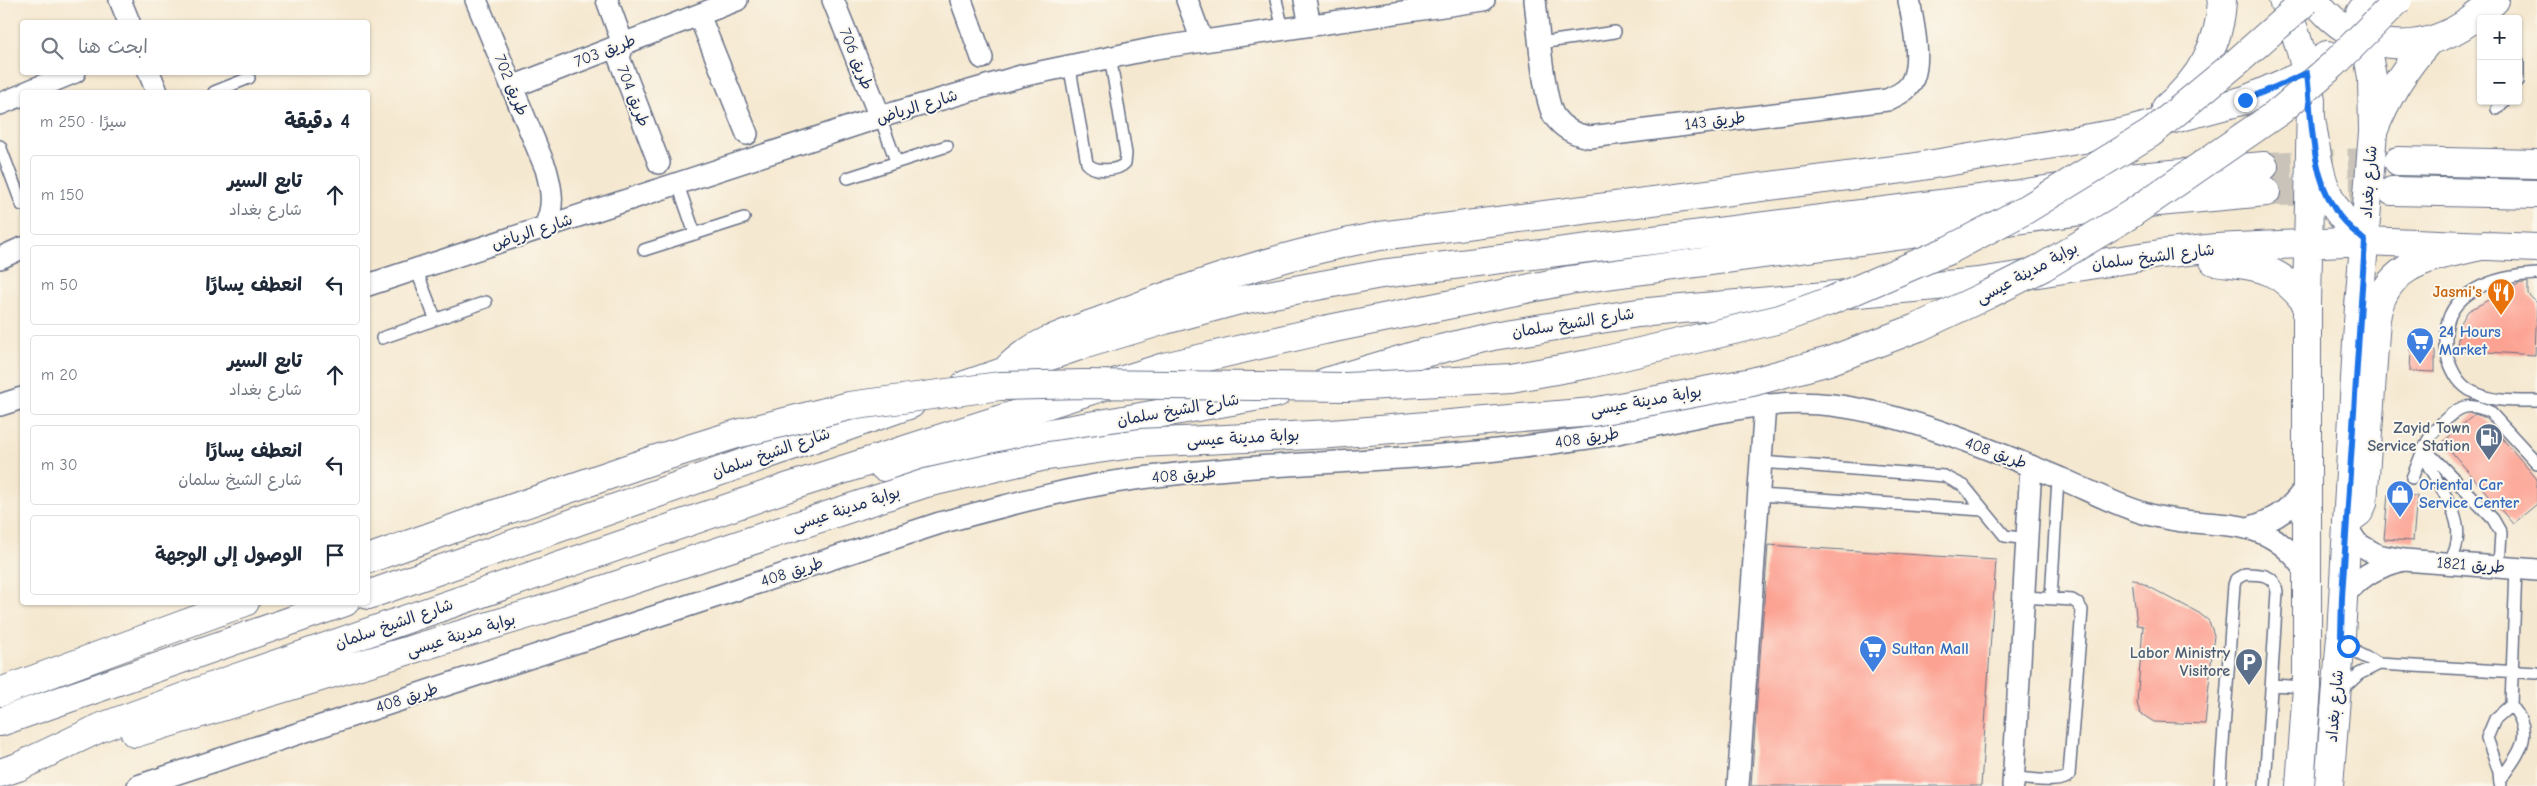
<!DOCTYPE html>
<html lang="ar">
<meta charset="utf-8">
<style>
:root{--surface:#fff;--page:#f6f6f7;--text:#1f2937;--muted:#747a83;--line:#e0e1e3}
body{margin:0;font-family:"Comic Neue","Playpen Sans Arabic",sans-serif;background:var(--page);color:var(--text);direction:rtl}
.controls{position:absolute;right:15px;top:15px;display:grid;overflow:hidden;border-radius:5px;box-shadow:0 1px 4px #0004}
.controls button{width:45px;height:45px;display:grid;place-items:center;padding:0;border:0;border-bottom:1px solid var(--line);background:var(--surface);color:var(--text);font:25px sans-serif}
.stop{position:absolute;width:15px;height:15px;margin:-11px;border:4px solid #1a73e8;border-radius:50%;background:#fff}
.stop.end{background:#1a73e8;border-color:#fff;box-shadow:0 1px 5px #0008}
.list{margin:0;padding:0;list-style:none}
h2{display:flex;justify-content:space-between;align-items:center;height:65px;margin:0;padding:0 20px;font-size:21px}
h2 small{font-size:16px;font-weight:400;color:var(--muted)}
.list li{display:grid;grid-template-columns:32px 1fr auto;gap:15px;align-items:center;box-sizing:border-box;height:80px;margin:0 10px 10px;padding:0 10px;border:1px solid var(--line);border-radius:5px}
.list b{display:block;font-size:19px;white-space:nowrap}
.list p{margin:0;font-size:16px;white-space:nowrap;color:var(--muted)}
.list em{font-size:16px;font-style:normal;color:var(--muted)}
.icon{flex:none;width:28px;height:28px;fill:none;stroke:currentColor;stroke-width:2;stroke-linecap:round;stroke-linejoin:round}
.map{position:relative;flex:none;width:2537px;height:786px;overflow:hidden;direction:ltr}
.search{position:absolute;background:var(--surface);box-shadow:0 1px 4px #0004;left:20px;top:20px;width:350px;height:55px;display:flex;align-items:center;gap:12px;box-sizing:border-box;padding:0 18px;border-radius:5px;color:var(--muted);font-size:19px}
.panel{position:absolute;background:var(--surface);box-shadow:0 1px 4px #0004;left:20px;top:90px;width:350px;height:515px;border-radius:5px;direction:rtl}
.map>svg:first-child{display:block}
.building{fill:#fca293}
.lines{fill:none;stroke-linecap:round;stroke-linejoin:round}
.primary-tunnel{stroke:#c9c3b9;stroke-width:28;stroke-dasharray:28 14;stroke-linecap:butt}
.service-casing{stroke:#677086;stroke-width:14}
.minor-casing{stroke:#677086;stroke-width:24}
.secondary-casing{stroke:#677086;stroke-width:30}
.primary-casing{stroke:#677086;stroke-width:30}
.service{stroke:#fff;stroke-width:11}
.minor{stroke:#fff;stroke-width:21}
.secondary{stroke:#fff;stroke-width:28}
.primary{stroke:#fff;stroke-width:28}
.primary-bridge-casing{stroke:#677086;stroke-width:30;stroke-linecap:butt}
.primary-bridge{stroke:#fff;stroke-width:28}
.route{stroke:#1a73e8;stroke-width:6}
.labels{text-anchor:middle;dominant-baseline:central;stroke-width:4;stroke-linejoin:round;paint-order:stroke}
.street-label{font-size:16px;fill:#1b2f5e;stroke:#fbf7ec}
.food-label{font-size:16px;font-weight:bold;fill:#c56008;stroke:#fbf7ec;text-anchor:end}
.shop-label{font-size:16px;font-weight:bold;fill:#366cbe;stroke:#fbf7ec;text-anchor:start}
.service-label{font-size:16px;font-weight:bold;fill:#4e5e75;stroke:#fbf7ec;text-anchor:end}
</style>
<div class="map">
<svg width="2537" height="786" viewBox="0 0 2537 786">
<rect width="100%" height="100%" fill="#fbf7ec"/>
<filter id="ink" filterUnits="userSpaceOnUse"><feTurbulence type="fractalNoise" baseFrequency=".02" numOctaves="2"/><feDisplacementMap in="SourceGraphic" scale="10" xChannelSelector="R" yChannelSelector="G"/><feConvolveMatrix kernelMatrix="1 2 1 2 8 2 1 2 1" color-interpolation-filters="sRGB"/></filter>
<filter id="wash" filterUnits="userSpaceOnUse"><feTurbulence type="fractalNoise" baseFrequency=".0096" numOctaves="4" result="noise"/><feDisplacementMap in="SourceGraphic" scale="20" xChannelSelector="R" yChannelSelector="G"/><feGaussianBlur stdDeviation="1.12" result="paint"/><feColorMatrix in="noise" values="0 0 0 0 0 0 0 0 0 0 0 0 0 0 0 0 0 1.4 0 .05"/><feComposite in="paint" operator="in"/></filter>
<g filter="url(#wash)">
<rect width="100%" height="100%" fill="#f5e8d0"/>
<g id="blocks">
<!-- building -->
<path class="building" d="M2528 282V294L2537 303 2535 355 2457 350 2459 326 2468 311 2518 284Z
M2411 349 2435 350V372L2410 371Z
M2475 414 2485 418 2537 479V504L2513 524 2443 442Z
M2388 494 2417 496 2413 541 2384 539Z
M1768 545 1996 560 1981 786H1751Z
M2132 578 2199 613 2209 621 2214 635 2205 724 2154 722 2140 713 2137 703 2143 626 2137 625Z"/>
</g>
</g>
<g filter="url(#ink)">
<use href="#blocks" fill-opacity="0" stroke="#677086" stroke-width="1"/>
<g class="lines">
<!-- primary-tunnel -->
<path class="primary-tunnel" d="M2264 166 2394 161
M2266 192 2392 191"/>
<!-- service casing -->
<g class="service-casing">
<path id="service" d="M1276 0 1283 29
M1540 43 1615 32
M2518 62V81
M1069 64 1087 163C1094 173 1118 171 1125 163L1126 154 1110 56
M214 92 249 78
M2497 109 2504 101
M880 117 896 161
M0 146 22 205
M848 178 947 146
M678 185 695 234
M644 250 744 218
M416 269 435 318
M2537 274C2497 276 2443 291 2446 340 2446 346 2446 353 2448 359 2453 373 2459 385 2473 392 2492 402 2516 401 2537 401
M382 338 486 302
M1761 462 1944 476 1964 486 2005 536 2027 539
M2412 478 2424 448 2493 519 2501 533 2499 566
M1759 495 1983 510
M2449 563C2469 530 2451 506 2434 475 2430 469 2425 461 2424 454 2422 440 2451 410 2465 407 2474 405 2482 408 2490 412L2537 463
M2051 599 2058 478
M2344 640 2357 653 2379 664
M2272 685 2307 687
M2342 690 2359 674 2379 664 2537 673
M2013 778C2027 778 2061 785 2069 775L2082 610 2077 603 2072 600 2024 597
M2500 780C2518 754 2537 735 2511 705L2516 568
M2500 784 2499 772 2487 738 2495 719 2511 705
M2220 786 2234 585 2236 579 2245 574C2260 574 2275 574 2277 592L2265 786"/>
</g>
<!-- minor casing -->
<g class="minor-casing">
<path id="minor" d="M120 0 129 22
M476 0 546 169C552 191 555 207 544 228
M607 0 623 44 619 58 659 163
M833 0 880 117
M961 0 982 58
M1187 0 1202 41
M1305 0 1310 25
M1535 0C1538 25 1543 98 1554 116 1563 129 1576 135 1590 137L1887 100C1893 97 1900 94 1905 90 1926 73 1913 24 1909 0
M699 15 747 134
M149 72 157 92
M512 87 737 0
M27 92 75 72
M0 104 22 95
M0 258 22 248
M368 285 880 117 1021 76 1156 48 1484 0
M0 405 22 398
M2346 526 2357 543 2377 555 2404 560 2537 570
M2251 527C2278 519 2293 507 2308 483
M2342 597C2362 576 2372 569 2400 561
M138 786 940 523C1004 506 1068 488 1134 479 1268 461 1404 463 1538 445 1566 441 1594 438 1622 432 1692 419 1761 397 1832 405 1907 414 1992 450 2062 479 2090 491 2118 506 2147 514 2212 533 2262 507 2307 572
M1738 786 1765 404
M2013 786 2031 466"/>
</g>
<!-- secondary casing -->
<g class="secondary-casing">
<path id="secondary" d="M2283 0C2296 33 2307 65 2311 101L2307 304V687L2300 786
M2166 108C2200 79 2220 45 2222 0
M2214 261C2259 267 2277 265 2307 304
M1009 367C1036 340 1076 330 1111 317 1199 283 1287 253 1380 236L1910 168 2125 132 2245 100 2307 73 2327 55
M1326 382 1424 353 1493 336 1638 313 1979 282 2160 254 2216 248 2365 241
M884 467 1055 432 1277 393
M2329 786 2341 636 2359 306 2373 132 2372 77 2361 17"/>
</g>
<!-- primary casing -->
<g class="primary-casing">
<path id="primary" d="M2315 0C2354 53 2421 57 2471 20 2479 13 2488 8 2495 0
M2360 13 2369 0
M2311 118C2320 174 2320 201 2365 241L2537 248
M2373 132C2386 98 2403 70 2428 42
M2398 161 2537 164
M2392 191 2537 194
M965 385 1079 346 1165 320 1236 301 1381 274 2012 195 2126 178 2264 166
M2347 521 2359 512 2363 503 2376 319C2384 260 2436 257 2485 245
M368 559 472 522
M368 595 911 404
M0 692 245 602
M0 722 345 602
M135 733 539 611
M0 773 18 767 102 727 236 678 792 486 1164 367 1324 330 1570 280 2126 205 2266 192"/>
</g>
<!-- service -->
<use href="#service" class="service"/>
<!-- minor -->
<use href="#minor" class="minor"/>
<!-- secondary -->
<use href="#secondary" class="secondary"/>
<!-- primary -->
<use href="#primary" class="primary"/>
<!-- primary-bridge casing -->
<g class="primary-bridge-casing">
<path id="primary-bridge" d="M472 522 653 460 737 434 849 406 1000 386 1084 384 1347 387 1511 378 1589 364 1780 319 1830 301 1949 250 2025 210 2151 133 2238 61 2307 0
M539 611 926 483 1041 457 1140 443 1332 434 1593 412 1752 382 1829 361 1919 327 1989 294 2043 267 2131 214 2280 111 2334 64 2398 0"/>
</g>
<!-- primary-bridge -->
<use href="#primary-bridge" class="primary-bridge"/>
</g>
</g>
<g class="lines" filter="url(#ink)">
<!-- route -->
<path class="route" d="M2245 100 2307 73C2312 117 2310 172 2336 211 2343 223 2355 232 2365 241L2342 597 2341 636 2348 646"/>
</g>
<!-- icons -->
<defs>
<g id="restaurant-pin" transform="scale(1.4375)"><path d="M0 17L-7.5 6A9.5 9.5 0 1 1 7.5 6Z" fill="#e8710a" stroke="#fbf7ec"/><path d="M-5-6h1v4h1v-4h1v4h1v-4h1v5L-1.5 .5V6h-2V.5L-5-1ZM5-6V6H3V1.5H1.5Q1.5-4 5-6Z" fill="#fff"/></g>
<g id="supermarket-pin" transform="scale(1.4375)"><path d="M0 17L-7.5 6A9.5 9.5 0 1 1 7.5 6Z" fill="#3f7fe0" stroke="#fbf7ec"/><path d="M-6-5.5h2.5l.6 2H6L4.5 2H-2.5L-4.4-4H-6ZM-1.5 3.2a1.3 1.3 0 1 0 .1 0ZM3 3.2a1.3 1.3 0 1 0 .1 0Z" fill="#fff"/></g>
<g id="fuel-pin" transform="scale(1.4375)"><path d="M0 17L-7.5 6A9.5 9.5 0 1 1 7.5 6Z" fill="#5c6f8a" stroke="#fbf7ec"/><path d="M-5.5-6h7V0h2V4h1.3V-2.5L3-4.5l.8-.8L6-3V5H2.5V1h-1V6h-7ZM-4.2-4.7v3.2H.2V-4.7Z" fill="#fff"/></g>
<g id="shop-pin" transform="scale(1.4375)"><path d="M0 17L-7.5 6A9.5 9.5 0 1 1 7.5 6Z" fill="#3f7fe0" stroke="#fbf7ec"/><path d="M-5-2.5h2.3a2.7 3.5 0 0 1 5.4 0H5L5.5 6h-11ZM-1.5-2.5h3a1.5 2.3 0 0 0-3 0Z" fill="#fff"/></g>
<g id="parking-pin" transform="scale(1.4375)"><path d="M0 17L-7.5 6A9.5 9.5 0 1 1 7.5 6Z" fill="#5c6f8a" stroke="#fbf7ec"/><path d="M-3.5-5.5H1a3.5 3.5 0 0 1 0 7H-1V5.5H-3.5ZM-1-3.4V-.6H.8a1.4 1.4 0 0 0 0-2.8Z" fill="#fff"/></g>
</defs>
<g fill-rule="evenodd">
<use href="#restaurant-pin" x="2501" y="292"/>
<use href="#supermarket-pin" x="2420" y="341"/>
<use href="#fuel-pin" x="2489" y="437"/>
<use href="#shop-pin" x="2400" y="494"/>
<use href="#supermarket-pin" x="1873" y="649"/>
<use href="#parking-pin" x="2249" y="662"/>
</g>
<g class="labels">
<!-- street labels -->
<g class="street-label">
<text transform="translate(605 51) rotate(-21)">طريق 703</text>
<text transform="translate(856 59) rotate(68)">طريق 706</text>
<text transform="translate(511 85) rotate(68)">طريق 702</text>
<text transform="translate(633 96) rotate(69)">طريق 704</text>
<text transform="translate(917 107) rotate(-17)">شارع الرياض</text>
<text transform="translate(1715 121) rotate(-7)">طريق 143</text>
<text transform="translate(2369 182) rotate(-86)">شارع بغداد</text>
<text transform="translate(532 232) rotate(-18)">شارع الرياض</text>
<text transform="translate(2153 257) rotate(-7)">شارع الشيخ سلمان</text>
<text transform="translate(2027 273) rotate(-28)">بوابة مدينة عيسى</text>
<text transform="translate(1573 323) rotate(-9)">شارع الشيخ سلمان</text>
<text transform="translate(1646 401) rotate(-10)">بوابة مدينة عيسى</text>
<text transform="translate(1178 410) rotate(-10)">شارع الشيخ سلمان</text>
<text transform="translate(1243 438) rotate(-3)">بوابة مدينة عيسى</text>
<text transform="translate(1587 438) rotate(-9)">طريق 408</text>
<text transform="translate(771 453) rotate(-19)">شارع الشيخ سلمان</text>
<text transform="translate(1996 453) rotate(20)">طريق 408</text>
<text transform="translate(1184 475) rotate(-5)">طريق 408</text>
<text transform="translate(846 509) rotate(-18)">بوابة مدينة عيسى</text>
<text transform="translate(2471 565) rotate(4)">طريق 1821</text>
<text transform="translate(792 572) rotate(-18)">طريق 408</text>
<text transform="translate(394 624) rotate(-19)">شارع الشيخ سلمان</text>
<text transform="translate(461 635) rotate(-17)">بوابة مدينة عيسى</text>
<text transform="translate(407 698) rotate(-18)">طريق 408</text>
<text transform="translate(2335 706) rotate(-85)">شارع بغداد</text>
</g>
<!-- food labels -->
<g class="food-label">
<text x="2482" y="292">Jasmi's</text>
</g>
<!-- shop labels -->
<g class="shop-label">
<text x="2439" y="332">24 Hours<tspan x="2439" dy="18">Market</tspan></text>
<text x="2419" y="485">Oriental Car<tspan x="2419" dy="18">Service Center</tspan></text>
<text x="1892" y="649">Sultan Mall</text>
</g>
<!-- service labels -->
<g class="service-label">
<text x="2470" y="428">Zayid Town<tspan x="2470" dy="18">Service Station</tspan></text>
<text x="2230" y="653">Labor Ministry<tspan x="2230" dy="18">Visitore</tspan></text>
</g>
</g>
</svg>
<div class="controls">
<button>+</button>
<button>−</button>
</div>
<div class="stop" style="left:2348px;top:646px"></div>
<div class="stop end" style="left:2245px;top:100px"></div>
<div class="search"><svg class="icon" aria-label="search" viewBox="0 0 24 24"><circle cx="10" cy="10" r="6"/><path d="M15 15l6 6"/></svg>ابحث هنا</div>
<section class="panel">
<h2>4 دقيقة<small>سيرًا · 250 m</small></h2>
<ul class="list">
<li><svg class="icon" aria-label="ahead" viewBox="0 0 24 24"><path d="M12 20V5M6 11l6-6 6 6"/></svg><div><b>تابع السير</b><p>شارع بغداد</p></div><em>150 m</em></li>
<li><svg class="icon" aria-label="left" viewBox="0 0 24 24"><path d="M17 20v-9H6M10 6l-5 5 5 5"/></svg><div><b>انعطف يسارًا</b></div><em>50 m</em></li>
<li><svg class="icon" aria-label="ahead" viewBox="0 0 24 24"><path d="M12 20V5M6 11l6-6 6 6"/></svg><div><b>تابع السير</b><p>شارع بغداد</p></div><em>20 m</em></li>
<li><svg class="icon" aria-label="left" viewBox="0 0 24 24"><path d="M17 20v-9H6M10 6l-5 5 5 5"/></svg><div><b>انعطف يسارًا</b><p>شارع الشيخ سلمان</p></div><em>30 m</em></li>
<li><svg class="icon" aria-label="arrive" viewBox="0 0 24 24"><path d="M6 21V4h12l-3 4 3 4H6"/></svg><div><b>الوصول إلى الوجهة</b></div></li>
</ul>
</section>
</div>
